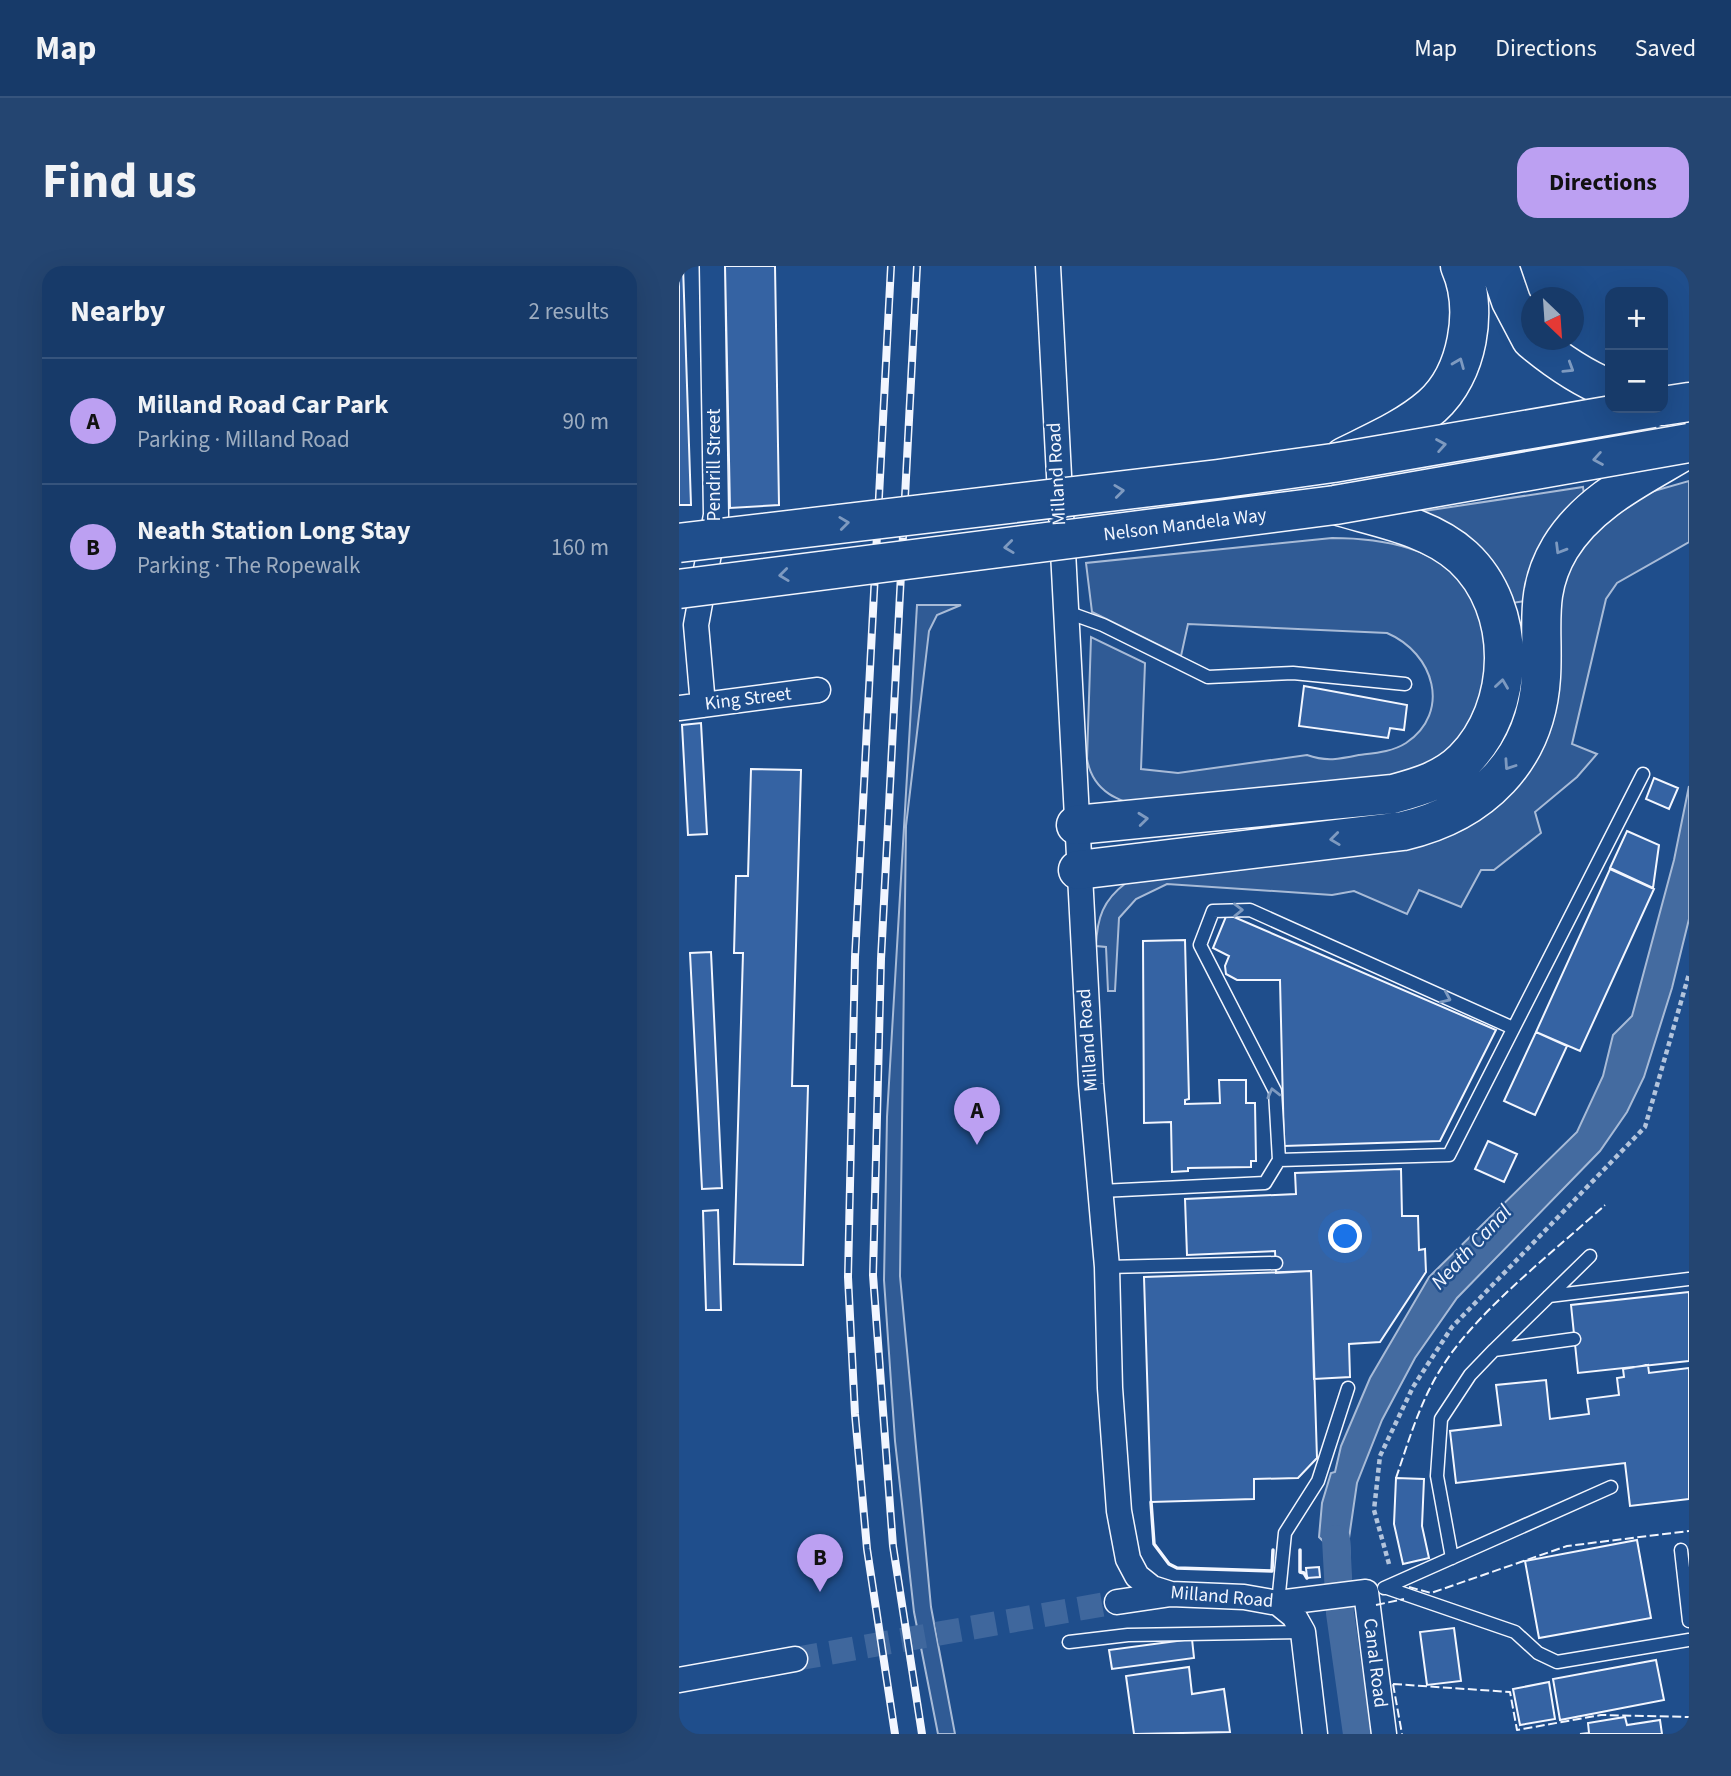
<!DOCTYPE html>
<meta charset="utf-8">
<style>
:root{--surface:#173a69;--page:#244571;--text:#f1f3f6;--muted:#9eadc0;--line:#36547d;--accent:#bca0f2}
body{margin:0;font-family:"Source Sans 3",sans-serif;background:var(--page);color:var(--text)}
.controls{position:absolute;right:21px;top:21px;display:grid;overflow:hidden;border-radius:14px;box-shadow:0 7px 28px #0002}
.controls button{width:63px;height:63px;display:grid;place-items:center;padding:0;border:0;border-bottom:2px solid var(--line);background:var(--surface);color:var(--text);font:35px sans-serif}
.compass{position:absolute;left:842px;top:21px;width:63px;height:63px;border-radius:50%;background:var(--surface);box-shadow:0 7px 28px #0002;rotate:155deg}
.you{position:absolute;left:667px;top:971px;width:24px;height:24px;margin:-18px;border:5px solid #fff;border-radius:50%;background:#1a73e8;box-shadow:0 0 0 10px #1a73e833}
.badge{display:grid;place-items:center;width:46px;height:46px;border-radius:50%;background:var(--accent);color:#111;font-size:23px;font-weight:700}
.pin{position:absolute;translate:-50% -58px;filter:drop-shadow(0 2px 4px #0008)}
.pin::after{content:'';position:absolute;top:37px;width:24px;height:21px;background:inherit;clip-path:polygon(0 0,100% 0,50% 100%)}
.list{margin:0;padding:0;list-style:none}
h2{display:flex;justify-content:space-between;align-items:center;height:91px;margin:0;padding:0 28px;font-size:30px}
h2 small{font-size:23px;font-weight:400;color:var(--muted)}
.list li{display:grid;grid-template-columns:46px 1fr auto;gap:21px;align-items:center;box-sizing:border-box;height:126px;padding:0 28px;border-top:2px solid var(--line)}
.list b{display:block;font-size:26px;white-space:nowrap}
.list p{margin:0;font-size:23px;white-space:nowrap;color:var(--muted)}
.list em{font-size:23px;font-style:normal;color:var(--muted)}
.map{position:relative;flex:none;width:1010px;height:1468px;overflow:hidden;border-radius:21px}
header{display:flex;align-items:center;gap:42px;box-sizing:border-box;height:98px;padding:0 35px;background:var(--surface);border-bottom:2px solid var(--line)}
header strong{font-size:33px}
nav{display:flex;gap:38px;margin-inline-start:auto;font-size:24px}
.intro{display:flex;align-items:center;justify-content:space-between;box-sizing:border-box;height:168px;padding:0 42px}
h1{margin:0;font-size:49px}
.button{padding:18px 32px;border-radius:21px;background:var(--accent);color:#111;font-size:24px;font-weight:700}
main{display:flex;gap:42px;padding:0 42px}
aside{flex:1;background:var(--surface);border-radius:21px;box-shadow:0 7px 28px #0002}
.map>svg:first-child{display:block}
.green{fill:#305b95;stroke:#a8bbd7;stroke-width:2}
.water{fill:#446ba0;stroke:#a8bbd7;stroke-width:2}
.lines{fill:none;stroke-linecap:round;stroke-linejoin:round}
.canal{stroke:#446ba0;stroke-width:28}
.building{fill:#3563a3;stroke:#f2f6ff;stroke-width:2}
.street-tunnel{stroke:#3f679d;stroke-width:24;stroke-dasharray:24 12;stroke-linecap:butt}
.lane-casing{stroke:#f2f6ff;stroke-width:15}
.street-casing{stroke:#f2f6ff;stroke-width:27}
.primary-casing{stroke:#f2f6ff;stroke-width:41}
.path{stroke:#b3c4dc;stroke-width:4.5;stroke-dasharray:5 3.5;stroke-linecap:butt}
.lane{stroke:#1f4e8c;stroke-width:12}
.street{stroke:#1f4e8c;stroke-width:24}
.primary{stroke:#1f4e8c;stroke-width:38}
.rail-casing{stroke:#f2f6ff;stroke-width:8}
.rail{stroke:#1f4e8c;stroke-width:5;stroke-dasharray:16;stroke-linecap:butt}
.primary-bridge-casing{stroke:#f2f6ff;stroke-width:41;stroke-linecap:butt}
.primary-bridge{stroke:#1f4e8c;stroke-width:38}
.fence{stroke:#f2f6ff;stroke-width:2;stroke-dasharray:9 3.5;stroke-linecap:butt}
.wall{stroke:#f2f6ff;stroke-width:3.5}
.oneway{stroke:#7e9ac0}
.labels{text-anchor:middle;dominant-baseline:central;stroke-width:5;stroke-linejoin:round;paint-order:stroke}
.street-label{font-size:19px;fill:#f2f6ff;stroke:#1f4e8c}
.water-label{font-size:21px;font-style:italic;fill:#f2f6ff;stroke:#1f4e8c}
</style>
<header>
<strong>Map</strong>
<nav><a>Map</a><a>Directions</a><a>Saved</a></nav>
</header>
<div class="intro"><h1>Find us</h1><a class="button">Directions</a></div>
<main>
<aside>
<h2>Nearby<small>2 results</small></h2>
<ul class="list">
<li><span class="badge">A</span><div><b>Milland Road Car Park</b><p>Parking · Milland Road</p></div><em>90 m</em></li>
<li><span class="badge">B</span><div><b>Neath Station Long Stay</b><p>Parking · The Ropewalk</p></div><em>160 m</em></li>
</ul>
</aside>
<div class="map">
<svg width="1010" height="1468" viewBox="0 0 1010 1468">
<rect width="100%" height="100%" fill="#1f4e8c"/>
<!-- green -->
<path class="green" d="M1010 215V276L938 317 927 333 893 478 918 488 898 511 856 546 862 567 815 604H802L782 641 740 624 728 648 675 625 653 629 488 618 457 633 440 652 436 725H429L427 681 417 680C418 652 424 634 447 617L796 553 874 361 887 302 922 257 968 227Z
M904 221 905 229 846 335 833 337 732 247Z
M653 272C697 272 748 279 782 312 813 344 813 429 789 464 772 488 745 501 719 512L470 544C440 535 414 527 408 493L412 371 466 397 462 503 499 507 628 489C647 496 661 493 680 489 696 487 713 486 727 477 773 446 755 387 708 367L509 358 502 390 413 346 407 297Z
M238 339H282L258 349 250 365 227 560 221 1010 252 1341 276 1468H259L235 1346 216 1175 205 1014 208 851Z"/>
<!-- water -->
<path class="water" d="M1010 520V653L993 722 965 811 948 846 921 885 778 1032 736 1092 703 1154 678 1217 670 1272 671 1310 648 1311V1279L640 1271 643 1237 652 1207 656 1206 662 1180 691 1112 750 1011 898 866 924 810 934 769 953 750 995 594Z"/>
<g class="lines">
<!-- canal -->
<path class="canal" d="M657 1273 661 1347 678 1468"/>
</g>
<!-- building -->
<path class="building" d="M0 0H4L12 239H0Z
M46 0H96L100 239 51 242Z
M625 420 728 439 725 464 711 462 709 472 620 460Z
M22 457 28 568 9 569 3 459Z
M72 503 122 504 113 820H129L124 999 55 998 64 687H55L57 610H69Z
M975 512 999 522 990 543 967 533Z
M948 565 980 579 974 622 931 602Z
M931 603 975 623 901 785 857 766Z
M548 648 817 764 761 875 605 880 601 714H558L547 708 546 700 550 690 534 682Z
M506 674 510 833 506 834V838L541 837 540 814H567V837H576L577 895H572V901L509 902V905L493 906 492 856 465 857 464 675Z
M32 686 43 922 23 923 11 687Z
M857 766 888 780 856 849 825 835Z
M809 875 838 888 825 916 796 903Z
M722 903 723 950H739L740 984 746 983 747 1006 701 1076 670 1078 671 1111 635 1113 632 1005 597 1007 596 985 508 989 506 933 617 928 616 907Z
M39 944 42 1044H27L24 945Z
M632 1005 638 1192 619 1212 575 1213V1233L472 1236 465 1011Z
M1010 1026V1095L899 1107 892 1039Z
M969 1099 970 1107 1010 1102V1233L951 1240 946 1197 777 1217 771 1165 822 1159 817 1119 867 1114 871 1153 910 1148 908 1133 940 1129 938 1112 945 1111 944 1103Z
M717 1212 745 1213 743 1260 750 1292 724 1298 715 1258Z
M958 1274 972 1352 860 1372 846 1295Z
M640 1301 641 1311 628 1312 627 1302Z
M775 1362 782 1415 748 1419 741 1366Z
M513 1373 515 1392 433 1403 430 1384Z
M977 1394 985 1434 881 1454 874 1413Z
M510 1401 513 1428 545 1423 551 1466 455 1468 447 1410Z
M870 1416 876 1453 841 1459 834 1423Z
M946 1451 948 1459 981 1454 983 1468H901L910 1467 909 1457Z"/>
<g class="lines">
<!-- street-tunnel -->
<path class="street-tunnel" d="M116 1393 438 1336"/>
<!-- lane casing -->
<g class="lane-casing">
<path id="lane" d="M385 345 424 359 529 411 614 407 726 418
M600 894 770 889 964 508
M422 925 586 917 600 894 596 825 521 679 534 645 571 644 834 762
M428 1001 597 997
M870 1030 1010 1013
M815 1084 911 990
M1002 1284 1010 1355
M773 1292 758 1210 762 1153 791 1109 815 1084 895 1073
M705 1322 932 1221
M708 1322 836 1366 859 1387 878 1396 1010 1374
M599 1337 606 1267 639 1215 669 1122
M390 1376 449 1369 624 1366"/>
</g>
<!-- street casing -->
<g class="street-casing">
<path id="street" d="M369 0 412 818 428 1001 431 1122 440 1245 449 1293 458 1310 473 1322 492 1328 565 1331 599 1337 687 1326 705 1468
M24 439 17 359 37 249 33 0
M0 442 139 424
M438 1336 492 1328
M599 1337 615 1350 624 1366 636 1468
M0 1414 116 1393"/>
</g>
<!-- primary casing -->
<g class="primary-casing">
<path id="primary" d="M820 0 832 35 852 73
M853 74C877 94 901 111 931 123
M984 140 1010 136
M665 191C695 176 728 162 753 140 789 108 800 43 781 0
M397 559 714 528C740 521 765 514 785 494 837 442 840 343 784 291 750 260 699 252 656 239
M399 604 724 565C802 547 857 494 862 411 865 362 854 327 881 282 910 234 964 210 1010 182"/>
</g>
<!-- path -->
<path class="path" d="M710 1298 695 1244 701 1190 734 1121 773 1061 966 861 1010 708"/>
<!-- lane -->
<use href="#lane" class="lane"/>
<!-- street -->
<use href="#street" class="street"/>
<!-- primary -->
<use href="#primary" class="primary"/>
<!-- rail casing -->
<g class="rail-casing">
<path id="rail" d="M212 0 176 691 169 1011 176 1148 188 1283 216 1468
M238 0 202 693 194 1009 214 1280 243 1468"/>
</g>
<!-- rail -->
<use href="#rail" class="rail"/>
<!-- primary-bridge casing -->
<g class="primary-bridge-casing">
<path id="primary-bridge" d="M0 277 539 213 654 197 974 142
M0 323 656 239 1010 177"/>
</g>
<!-- primary-bridge -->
<use href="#primary-bridge" class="primary-bridge"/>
<!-- fence -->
<path class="fence" d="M717 1212C730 1174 742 1132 765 1098 800 1043 877 984 926 939
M730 1321 752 1327 888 1280 1010 1265
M697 1339 725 1333
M714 1418 831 1426 838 1464 922 1449 1010 1451
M714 1418 723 1468"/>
<!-- wall -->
<path class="wall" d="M472 1236 475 1278 490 1298 498 1302 593 1305 594 1284
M621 1284V1306L625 1307 628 1312"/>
</g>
<!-- one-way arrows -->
<defs><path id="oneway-chevron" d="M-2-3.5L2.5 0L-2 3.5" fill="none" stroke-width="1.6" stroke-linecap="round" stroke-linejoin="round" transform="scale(1.75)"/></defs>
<g class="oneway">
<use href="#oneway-chevron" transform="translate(780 97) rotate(-68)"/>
<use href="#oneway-chevron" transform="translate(890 102) rotate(32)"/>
<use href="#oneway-chevron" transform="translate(762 179) rotate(-10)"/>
<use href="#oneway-chevron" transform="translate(919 193) rotate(170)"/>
<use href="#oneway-chevron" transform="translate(440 225) rotate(-7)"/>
<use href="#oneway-chevron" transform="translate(165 257) rotate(-7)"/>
<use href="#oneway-chevron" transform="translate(330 281) rotate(173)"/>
<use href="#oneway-chevron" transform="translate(881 283) rotate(121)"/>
<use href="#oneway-chevron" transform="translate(105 309) rotate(173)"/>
<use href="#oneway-chevron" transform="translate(823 418) rotate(-82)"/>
<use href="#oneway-chevron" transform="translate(830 499) rotate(124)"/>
<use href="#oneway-chevron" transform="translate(464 553) rotate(-6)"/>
<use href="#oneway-chevron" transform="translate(656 573) rotate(173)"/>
<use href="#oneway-chevron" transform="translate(559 644) rotate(-1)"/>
<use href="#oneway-chevron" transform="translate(767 732) rotate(24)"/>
<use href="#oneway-chevron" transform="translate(594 827) rotate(-104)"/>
</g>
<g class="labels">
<!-- street labels -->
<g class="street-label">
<text transform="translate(35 199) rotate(-90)">Pendrill Street</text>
<text transform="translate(378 208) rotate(-93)">Milland Road</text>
<text transform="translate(506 259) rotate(-7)">Nelson Mandela Way</text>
<text transform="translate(69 433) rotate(-7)">King Street</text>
<text transform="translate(409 774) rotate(-94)">Milland Road</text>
<text transform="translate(543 1331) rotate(5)">Milland Road</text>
<text transform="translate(696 1397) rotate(83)">Canal Road</text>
</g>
<!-- water labels -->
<g class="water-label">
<text transform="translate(792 981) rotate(-47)">Neath Canal</text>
</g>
</g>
</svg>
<div class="controls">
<button>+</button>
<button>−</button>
</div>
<svg class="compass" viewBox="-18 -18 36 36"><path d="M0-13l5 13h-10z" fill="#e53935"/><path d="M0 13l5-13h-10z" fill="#9eadc0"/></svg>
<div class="you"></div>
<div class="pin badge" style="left:298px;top:879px">A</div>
<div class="pin badge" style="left:141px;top:1326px">B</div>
</div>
</main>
